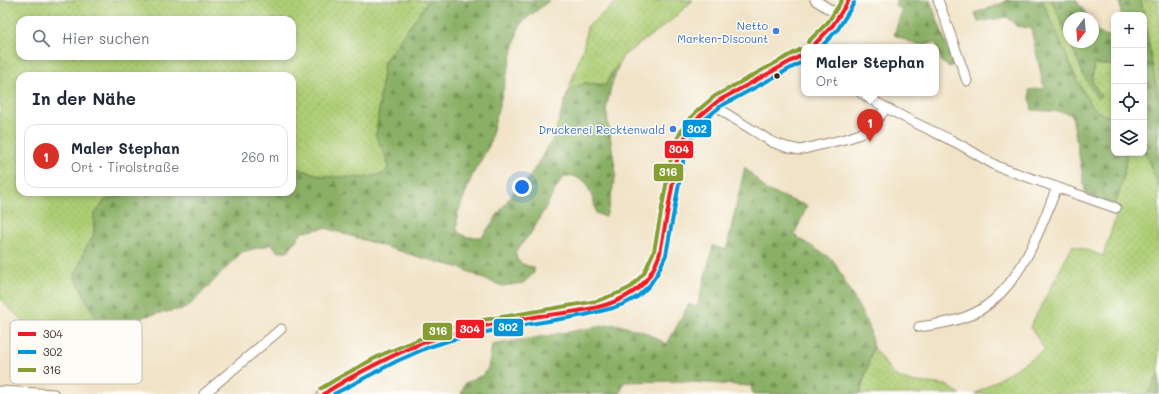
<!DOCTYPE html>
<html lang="de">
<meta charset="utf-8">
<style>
:root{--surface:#fff;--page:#f6f6f7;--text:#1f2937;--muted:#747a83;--line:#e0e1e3;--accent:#d93025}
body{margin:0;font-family:Mali,sans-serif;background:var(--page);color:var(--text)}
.controls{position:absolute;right:12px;top:12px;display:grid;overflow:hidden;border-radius:8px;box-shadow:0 2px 6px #0003}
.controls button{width:36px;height:36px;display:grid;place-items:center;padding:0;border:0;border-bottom:1px solid var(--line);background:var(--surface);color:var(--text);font:20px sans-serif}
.compass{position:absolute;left:1063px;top:12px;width:36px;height:36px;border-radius:50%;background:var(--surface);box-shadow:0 2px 6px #0003;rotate:196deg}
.you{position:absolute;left:522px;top:187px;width:14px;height:14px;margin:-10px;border:3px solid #fff;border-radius:50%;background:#1a73e8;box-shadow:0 0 0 6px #1a73e833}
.badge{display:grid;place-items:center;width:26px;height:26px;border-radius:50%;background:var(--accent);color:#fff;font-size:13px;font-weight:700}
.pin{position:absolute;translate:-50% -33px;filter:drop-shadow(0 1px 2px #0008)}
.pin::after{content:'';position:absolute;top:21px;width:14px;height:12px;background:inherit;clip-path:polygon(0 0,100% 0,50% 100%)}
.popup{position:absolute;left:801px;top:44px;width:138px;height:52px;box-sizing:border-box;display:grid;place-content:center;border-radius:8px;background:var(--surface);filter:drop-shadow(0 1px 3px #0005);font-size:13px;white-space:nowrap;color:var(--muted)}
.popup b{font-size:15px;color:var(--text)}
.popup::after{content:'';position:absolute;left:50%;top:100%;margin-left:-8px;border:8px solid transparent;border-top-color:var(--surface)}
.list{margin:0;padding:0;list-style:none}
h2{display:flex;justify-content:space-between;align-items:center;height:52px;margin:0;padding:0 16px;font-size:17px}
h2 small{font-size:13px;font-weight:400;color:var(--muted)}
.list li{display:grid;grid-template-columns:26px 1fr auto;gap:12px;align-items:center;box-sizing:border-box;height:64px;margin:0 8px 8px;padding:0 8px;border:1px solid var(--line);border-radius:12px}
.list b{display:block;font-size:15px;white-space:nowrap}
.list p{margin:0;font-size:13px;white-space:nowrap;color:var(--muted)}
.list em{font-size:13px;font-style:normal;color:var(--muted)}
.icon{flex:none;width:22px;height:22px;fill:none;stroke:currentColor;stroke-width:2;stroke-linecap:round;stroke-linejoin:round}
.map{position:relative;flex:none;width:1159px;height:394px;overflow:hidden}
.search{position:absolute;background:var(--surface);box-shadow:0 2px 6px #0003;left:16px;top:16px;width:280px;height:44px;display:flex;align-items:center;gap:10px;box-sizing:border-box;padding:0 14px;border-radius:12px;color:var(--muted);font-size:15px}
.panel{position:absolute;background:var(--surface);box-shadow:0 2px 6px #0003;left:16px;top:72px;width:280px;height:124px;border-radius:12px}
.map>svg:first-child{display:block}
.green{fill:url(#green-dots);stroke:#747c49;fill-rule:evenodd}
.forest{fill:url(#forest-firs);stroke:#626d42}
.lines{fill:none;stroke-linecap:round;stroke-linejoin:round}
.minor-casing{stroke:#968672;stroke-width:11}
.secondary-casing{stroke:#968672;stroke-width:15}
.minor{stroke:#fff;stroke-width:9}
.secondary{stroke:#fde4d1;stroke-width:13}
.bus-1-casing{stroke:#fdfcf7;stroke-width:7}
.bus-2-casing{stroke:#fdfcf7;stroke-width:7}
.bus-3-casing{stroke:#fdfcf7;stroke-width:7}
.bus-1{stroke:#ed1c24;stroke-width:4}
.bus-2{stroke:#0095da;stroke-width:4}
.bus-3{stroke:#869d31;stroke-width:4}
.shop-dot{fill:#3f7fe0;stroke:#fdfcf7;stroke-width:1.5}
.bus-dot{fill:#3b2a1e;stroke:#fdfcf7;stroke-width:1.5}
.labels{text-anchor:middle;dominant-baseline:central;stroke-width:3;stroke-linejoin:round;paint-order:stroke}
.shop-label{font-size:11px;fill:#366cbe;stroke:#fdfcf7;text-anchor:end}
.key{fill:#fdfcf7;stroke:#c3bdb6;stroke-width:1}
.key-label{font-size:11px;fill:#3b2a1e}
.line-badge{stroke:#fdfcf7;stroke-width:1.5}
.badge-label{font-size:11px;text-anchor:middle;font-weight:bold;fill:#fff}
</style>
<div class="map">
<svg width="1159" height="394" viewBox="0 0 1159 394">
<defs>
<pattern id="green-dots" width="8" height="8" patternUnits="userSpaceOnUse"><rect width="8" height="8" fill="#adcd74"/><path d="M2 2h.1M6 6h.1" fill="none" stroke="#96b064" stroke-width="1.8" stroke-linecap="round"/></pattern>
<pattern id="forest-firs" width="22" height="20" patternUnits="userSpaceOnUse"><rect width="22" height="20" fill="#8ab066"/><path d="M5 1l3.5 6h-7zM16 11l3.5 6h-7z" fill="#728f53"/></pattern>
</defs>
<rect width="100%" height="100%" fill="#fdfcf7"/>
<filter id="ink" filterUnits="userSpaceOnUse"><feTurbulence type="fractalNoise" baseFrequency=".025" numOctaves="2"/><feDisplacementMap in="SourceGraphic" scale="8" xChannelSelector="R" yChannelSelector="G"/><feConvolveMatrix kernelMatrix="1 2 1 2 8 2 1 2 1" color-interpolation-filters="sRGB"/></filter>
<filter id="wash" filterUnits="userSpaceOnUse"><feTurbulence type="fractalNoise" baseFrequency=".012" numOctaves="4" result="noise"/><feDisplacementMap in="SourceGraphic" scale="16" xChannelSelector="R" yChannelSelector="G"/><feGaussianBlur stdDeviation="0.9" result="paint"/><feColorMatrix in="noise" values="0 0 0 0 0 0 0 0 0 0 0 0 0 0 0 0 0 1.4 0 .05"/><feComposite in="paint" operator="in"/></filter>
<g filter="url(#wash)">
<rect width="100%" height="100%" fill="#f1e3c7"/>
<!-- green -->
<path class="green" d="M0 0H429L384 62 376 136 387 159 388 169 383 174 363 178 322 176 292 167V76H20V192H135L105 200 94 215V234L85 250 75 277 107 339 98 343 100 375 87 383 0 299ZM20 20H292V56H20Z
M619 0H693L669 22 623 56 619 64 613 70 606 85 585 83 569 89 584 45 587 27Z
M1042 0H1052L1084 76 1101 97 1092 81 1094 63 1101 65H1111L1114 61V119L1099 112 1090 104 1077 80Z
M1141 0H1159V104Z
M1144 148 1159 189V374L1147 394H975L1045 350 1030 327 1073 245 1103 256 1119 207 1115 205C1121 187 1126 172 1126 153H1144Z
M873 347 894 375 908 381 946 385 960 394H860Z"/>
<!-- forest -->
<path class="forest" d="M429 0H550L522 22 518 30 489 146 472 176 457 215V231L466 237H482L515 190 524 186 553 138 569 89 585 83 606 85 613 70 619 64 611 87 606 109 616 174 607 214 605 217 596 213 594 202 586 182 574 176 562 178 531 233 515 252 517 259 520 263 534 268V273L523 283 503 286 486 280 461 268 419 257 325 228 302 232 288 251 278 252 272 244 242 252 187 308 145 316 107 339 75 277 85 250 94 234V215L105 200 135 192H292V167L322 176 363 178 383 174 388 169 387 159 376 136 384 62Z
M897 0H930L954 65 949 67 942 62 936 43 918 45 894 35 902 10 895 5Z
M1005 0H1042L1077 80 1090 104 1099 112 1114 119V153H1126C1126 172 1121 187 1115 205L1086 195 1072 115 1064 112 1032 110 1029 90 1044 88 1031 28 1016 26 1007 17 978 22 975 13 1006 2Z
M1052 0H1076L1089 18H1069V40Z
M1120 0H1141L1144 15H1121Z
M1144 17 1159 104V189L1144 148Z
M1093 25 1098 32 1113 38 1114 41V61L1111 65H1101L1094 63 1092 81 1101 97 1097 98 1084 76 1070 42H1093Z
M745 167 766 190 807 206 794 235 833 260 869 326 873 347 860 394H753L751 386 677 381 624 382 620 394H461L465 383 483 375 488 368 492 345 615 324 644 332 667 344 689 304 697 307 713 246 726 250Z
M1159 374V394H1147Z"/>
</g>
<g filter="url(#ink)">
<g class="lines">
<!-- minor casing -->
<g class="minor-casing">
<path id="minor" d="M815 0 840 16
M938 0 967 81
M861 93C890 112 922 126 953 141 969 149 983 159 999 167L1116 208
M718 101 722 110 730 116 772 142 786 147 800 150 849 138 860 134 873 125 886 108
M919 327C939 324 962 321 980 310 1021 285 1040 230 1057 187
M0 391 54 394
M204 394 281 329"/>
</g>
<!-- secondary casing -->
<g class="secondary-casing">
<path id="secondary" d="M812 47C828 34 840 18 849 0
M324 394C335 385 350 378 363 371 390 356 419 343 449 334 475 327 502 323 529 318 559 313 610 309 634 292 650 280 657 264 662 246L679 149C687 128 700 113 718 101L804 54"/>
</g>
<!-- minor -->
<use href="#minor" class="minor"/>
<!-- secondary -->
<use href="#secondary" class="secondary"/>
<!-- bus-1 casing -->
<g class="bus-1-casing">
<path id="bus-1" d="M812 47 833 25 849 0
M324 394C336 385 350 378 363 371 391 356 420 342 450 334 479 326 510 321 540 316 570 312 607 310 633 292 647 283 655 268 660 253L679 149 690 128 700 116 718 101 804 54"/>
</g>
<!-- bus-2 casing -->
<g class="bus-2-casing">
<path id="bus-2" d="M821 47 838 29 854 3
M334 394 397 361 429 347 451 340 500 329 585 315 613 308 626 303 637 297 649 286 657 274 666 255 685 151 695 131 704 120 721 106 804 61"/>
</g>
<!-- bus-3 casing -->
<g class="bus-3-casing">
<path id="bus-3" d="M808 42 828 22 842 0
M320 389 340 377 381 355 436 332 477 321 597 301 621 292 631 287 644 273 654 251 673 147 685 124 696 112 715 96 801 49"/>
</g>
<!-- bus-1 -->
<use href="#bus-1" class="bus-1"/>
<!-- bus-2 -->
<use href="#bus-2" class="bus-2"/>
<!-- bus-3 -->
<use href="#bus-3" class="bus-3"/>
</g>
</g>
<!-- markers -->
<g class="shop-dot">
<circle cx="776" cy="31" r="4"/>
<circle cx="673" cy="129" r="4"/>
</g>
<circle class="bus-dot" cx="777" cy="76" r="3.5"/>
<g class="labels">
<!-- shop labels -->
<g class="shop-label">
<text x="768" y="25">Netto<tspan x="768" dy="13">Marken-Discount</tspan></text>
<text x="665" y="129">Druckerei Recktenwald</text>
</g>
</g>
<!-- legend -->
<rect x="10" y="320" width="132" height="64" rx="6" class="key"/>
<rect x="18" y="332" width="18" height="4" fill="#ed1c24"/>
<rect x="18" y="350" width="18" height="4" fill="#0095da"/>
<rect x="18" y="368" width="18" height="4" fill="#869d31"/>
<g class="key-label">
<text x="43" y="338">304</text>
<text x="43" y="356">302</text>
<text x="43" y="374">316</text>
</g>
<g class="line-badge">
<rect x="682" y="119" width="30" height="19" rx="4" fill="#0095da"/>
<rect x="664" y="140" width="30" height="19" rx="4" fill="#ed1c24"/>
<rect x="653" y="163" width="31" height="19" rx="4" fill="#869d31"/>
<rect x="493" y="318" width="31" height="19" rx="4" fill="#0095da"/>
<rect x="455" y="319" width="30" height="20" rx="4" fill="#ed1c24"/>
<rect x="422" y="322" width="31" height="19" rx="4" fill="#869d31"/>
</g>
<g class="badge-label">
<text x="697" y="133">302</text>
<text x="679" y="153">304</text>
<text x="668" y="176">316</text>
<text x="508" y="331">302</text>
<text x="470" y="333">304</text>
<text x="438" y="335">316</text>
</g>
</svg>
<div class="controls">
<button>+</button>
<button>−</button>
<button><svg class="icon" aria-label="locate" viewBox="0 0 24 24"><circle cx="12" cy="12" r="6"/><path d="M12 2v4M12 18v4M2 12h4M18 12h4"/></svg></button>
<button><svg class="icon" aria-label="layers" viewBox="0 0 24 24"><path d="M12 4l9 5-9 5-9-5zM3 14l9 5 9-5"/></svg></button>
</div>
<svg class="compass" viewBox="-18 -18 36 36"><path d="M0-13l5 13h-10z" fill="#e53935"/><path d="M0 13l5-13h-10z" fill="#747a83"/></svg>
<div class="you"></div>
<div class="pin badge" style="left:870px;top:142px">1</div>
<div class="popup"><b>Maler Stephan</b>Ort</div>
<div class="search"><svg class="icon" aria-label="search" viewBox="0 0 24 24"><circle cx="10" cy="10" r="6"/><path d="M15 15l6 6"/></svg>Hier suchen</div>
<section class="panel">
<h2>In der Nähe<small></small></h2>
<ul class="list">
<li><span class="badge">1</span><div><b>Maler Stephan</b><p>Ort · Tirolstraße</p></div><em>260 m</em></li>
</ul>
</section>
</div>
